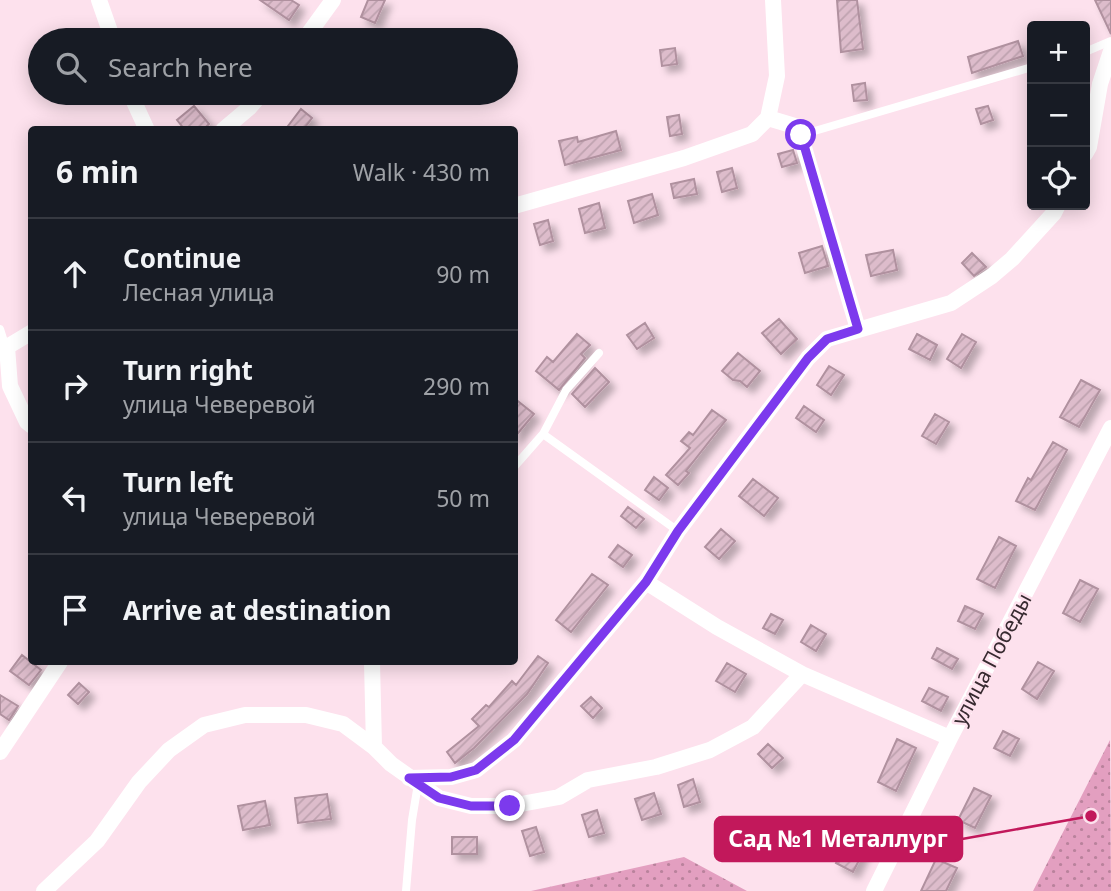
<!DOCTYPE html>
<meta charset="utf-8">
<style>
:root{--surface:#171b24;--page:#242831;--text:#f1f3f6;--muted:#9ea1a6;--line:#363941}
body{margin:0;font-family:"Noto Sans",sans-serif;background:var(--page);color:var(--text)}
.controls{position:absolute;right:21px;top:21px;display:grid;overflow:hidden;border-radius:7px;box-shadow:0 4px 18px #0003}
.controls button{width:63px;height:63px;display:grid;place-items:center;padding:0;border:0;border-bottom:2px solid var(--line);background:var(--surface);color:var(--text);font:35px sans-serif}
.stop{position:absolute;width:21px;height:21px;margin:-16px;border:5px solid #7c3aed;border-radius:50%;background:#fff}
.stop.end{background:#7c3aed;border-color:#fff;box-shadow:0 2px 7px #0008}
.list{margin:0;padding:0;list-style:none}
h2{display:flex;justify-content:space-between;align-items:center;height:91px;margin:0;padding:0 28px;font-size:30px}
h2 small{font-size:23px;font-weight:400;color:var(--muted)}
.list li{display:grid;grid-template-columns:46px 1fr auto;gap:21px;align-items:center;box-sizing:border-box;height:112px;padding:0 28px;border-top:2px solid var(--line)}
.list b{display:block;font-size:26px;white-space:nowrap}
.list p{margin:0;font-size:23px;white-space:nowrap;color:var(--muted)}
.list em{font-size:23px;font-style:normal;color:var(--muted)}
.icon{flex:none;width:38px;height:38px;fill:none;stroke:currentColor;stroke-width:2;stroke-linecap:round;stroke-linejoin:round}
.map{position:relative;flex:none;width:1111px;height:891px;overflow:hidden}
.search{position:absolute;background:var(--surface);box-shadow:0 4px 18px #0003;left:28px;top:28px;width:490px;height:77px;display:flex;align-items:center;gap:18px;box-sizing:border-box;padding:0 24px;border-radius:38px;color:var(--muted);font-size:26px}
.panel{position:absolute;background:var(--surface);box-shadow:0 4px 18px #0003;left:28px;top:126px;width:490px;height:539px;border-radius:7px}
.map>svg:first-child{display:block}
.grass{fill:url(#grass-dots)}
.building{fill:url(#building-hatch);stroke:#b0919f;stroke-width:2;filter:url(#shadow)}
.lines{fill:none;stroke-linecap:round;stroke-linejoin:round}
.lane{stroke:#fff;stroke-width:8}
.street{stroke:#fff;stroke-width:16}
.route{stroke:#7c3aed;stroke-width:9}
.labels{text-anchor:middle;dominant-baseline:central;stroke-width:5;stroke-linejoin:round;paint-order:stroke}
.street-label{font-size:21px;fill:#372a30;stroke:#fde1ed}
.leader{fill:none;stroke:#c2185b;stroke-width:2.5}
.callout-dot{fill:#c2185b;stroke:#fde1ed;stroke-width:2.5}
.callout{fill:#c2185b;stroke:#c2185b;stroke-width:2.5}
.callout-label{font-size:23px;text-anchor:middle;font-weight:bold;fill:#fff}
</style>
<div class="map">
<svg width="1111" height="891" viewBox="0 0 1111 891">
<defs>
<pattern id="grass-dots" width="8" height="8" patternUnits="userSpaceOnUse" patternTransform="scale(1.75)"><rect width="8" height="8" fill="#e39fc0"/><path d="M2 2h.1M6 6h.1" fill="none" stroke="#b9829c" stroke-width="1.8" stroke-linecap="round"/></pattern>
<pattern id="building-hatch" width="6" height="6" patternUnits="userSpaceOnUse" patternTransform="scale(1.75)"><rect width="6" height="6" fill="#ddbccb"/><path d="M-1 1l2-2M0 6l6-6M5 7l2-2" fill="none" stroke="#bea2af"/></pattern>
<filter id="shadow"><feDropShadow dx="6" dy="6" stdDeviation="3.5" flood-color="#0004"/></filter>
</defs>
<rect width="100%" height="100%" fill="#fde1ed"/>
<!-- grass -->
<path class="grass" d="M1110 740 1111 891H1033Z
M684 857 747 891H531Z"/>
<!-- building -->
<path class="building" d="M260 0H291L299 5 289 20Z
M368 0H385L375 23 361 17Z
M837 0H857L863 49 841 52Z
M1095 0H1111V34Z
M1018 41 1023 56 972 73 968 57Z
M675 48 677 64 662 66 660 50Z
M865 83 867 100 854 101 852 85Z
M194 106 209 124 203 130H185L177 120Z
M988 106 993 120 981 124 976 109Z
M301 109 312 118 303 130H285Z
M679 115 682 134 670 136 667 117Z
M616 131 621 150 565 165 559 141 577 137 578 142Z
M793 150 797 163 782 167 778 154Z
M732 168 737 188 722 192 717 172Z
M694 179 697 194 674 198 671 184Z
M652 194 658 215 634 223 628 201Z
M599 203 605 228 585 233 579 209Z
M548 220 553 241 540 245 534 224Z
M822 246 828 266 805 273 799 253Z
M893 250 897 270 871 276 866 255Z
M972 253 986 267 974 276 962 263Z
M779 319 797 339 781 354 762 333Z
M645 323 654 338 637 349 627 335Z
M577 334 590 345 581 354 585 358 559 390 536 371 547 357 553 362Z
M917 334 937 345 930 360 909 349Z
M962 334 976 342 961 368 947 359Z
M738 353 760 371 747 387 740 381 733 380 722 371Z
M829 366 844 375 831 395 817 385Z
M595 368 609 382 585 407 572 394Z
M1081 380 1100 390 1079 427 1060 417Z
M514 398 534 414 514 438Z
M804 406 824 420 816 432 796 418Z
M712 410 726 420 686 471 689 473 678 485 666 475 690 448 681 441 689 432 693 435Z
M935 414 949 422 936 444 922 436Z
M1053 442 1067 450 1035 510 1016 501 1028 478 1031 480Z
M654 477 668 488 659 500 645 490Z
M753 479 778 498 764 516 739 496Z
M628 507 644 519 636 528 621 516Z
M721 529 735 541 719 559 705 547Z
M999 537 1016 546 995 588 977 579Z
M618 545 632 555 623 567 609 557Z
M592 574 608 585 571 632 556 620Z
M1080 580 1098 589 1080 622 1063 613Z
M965 606 983 614 975 629 958 621Z
M771 614 783 620 775 634 763 628Z
M811 625 826 634 816 651 801 642Z
M937 648 958 659 952 669 932 658Z
M22 655 41 670 29 685 10 671Z
M538 656 548 663 527 694 474 748 455 763 447 752 479 726 472 719 486 705 489 707 512 681 516 685Z
M1038 662 1054 671 1037 699 1022 689Z
M727 663 746 674 735 692 716 681Z
M79 683 89 692 78 704 68 695Z
M929 688 948 697 941 711 922 701Z
M0 695 18 706 9 720 0 714Z
M591 697 602 708 593 718 581 706Z
M1003 731 1019 739 1010 756 994 748Z
M897 739 916 748 896 791 878 782Z
M768 744 783 758 772 768 758 754Z
M693 779 700 802 684 807 678 785Z
M974 788 991 796 975 828 958 820Z
M654 793 661 814 642 820 635 799Z
M327 794 331 819 298 823 295 798Z
M265 801 270 825 243 830 238 806Z
M597 810 604 833 589 837 582 815Z
M858 823 874 831 853 872 836 863Z
M536 827 544 852 530 856 522 831Z
M452 837H477V854H452Z
M936 859 957 868 946 891H921Z"/>
<g class="lines">
<!-- lane -->
<path class="lane" d="M1085 52 1111 41
M801 135 1032 67
M0 329 6 348
M543 434 678 531
M514 467 543 434 566 390 599 353
M406 891 412 820 418 784"/>
<!-- street -->
<path class="street" d="M99 0 113 40
M773 0 777 76 768 118 798 127 858 329
M304 40 333 0
M130 93 147 130
M223 130 249 108 262 93
M1085 154 1089 147 1100 84 1111 51
M514 206 684 158 752 134 768 118
M32 332 7 347 10 386 27 422 32 426
M646 582 717 627 802 674 950 738
M372 662 374 747
M0 752 60 662
M409 778 451 777 476 770 514 740 646 582 678 531 808 358 827 339 951 303 992 276 1012 259 1054 213 1058 205
M44 891 97 841 139 782 169 750 204 725 245 715H306L343 724 374 747 391 764 439 798 471 806H510L559 797 588 780 656 767 710 750 753 727 802 674
M874 891 950 738 1111 428"/>
</g>
<g class="lines">
<!-- route -->
<path class="route" d="M510 806H471L439 798 409 778 451 777 476 770 514 740 646 582 678 531 808 358 827 339 858 329 801 135"/>
</g>
<g class="labels">
<!-- street labels -->
<g class="street-label">
<text transform="translate(991 659) rotate(-62)">улица Победы</text>
</g>
</g>
<!-- callouts -->
<path class="leader" d="M1091 816L962 839"/>
<circle class="callout-dot" cx="1091" cy="816" r="7"/>
<rect class="callout" x="715" y="817" width="247" height="44" rx="7"/>
<g class="callout-label">
<text x="838" y="847">Сад №1 Металлург</text>
</g>
</svg>
<div class="controls">
<button>+</button>
<button>−</button>
<button><svg class="icon" aria-label="locate" viewBox="0 0 24 24"><circle cx="12" cy="12" r="6"/><path d="M12 2v4M12 18v4M2 12h4M18 12h4"/></svg></button>
</div>
<div class="stop" style="left:801px;top:135px"></div>
<div class="stop end" style="left:510px;top:806px"></div>
<div class="search"><svg class="icon" aria-label="search" viewBox="0 0 24 24"><circle cx="10" cy="10" r="6"/><path d="M15 15l6 6"/></svg>Search here</div>
<section class="panel">
<h2>6 min<small>Walk · 430 m</small></h2>
<ul class="list">
<li><svg class="icon" aria-label="ahead" viewBox="0 0 24 24"><path d="M12 20V5M6 11l6-6 6 6"/></svg><div><b>Continue</b><p>Лесная улица</p></div><em>90 m</em></li>
<li><svg class="icon" aria-label="right" viewBox="0 0 24 24"><path d="M7 20v-9h11M14 6l5 5-5 5"/></svg><div><b>Turn right</b><p>улица Чеверевой</p></div><em>290 m</em></li>
<li><svg class="icon" aria-label="left" viewBox="0 0 24 24"><path d="M17 20v-9H6M10 6l-5 5 5 5"/></svg><div><b>Turn left</b><p>улица Чеверевой</p></div><em>50 m</em></li>
<li><svg class="icon" aria-label="arrive" viewBox="0 0 24 24"><path d="M6 21V4h12l-3 4 3 4H6"/></svg><div><b>Arrive at destination</b></div></li>
</ul>
</section>
</div>
